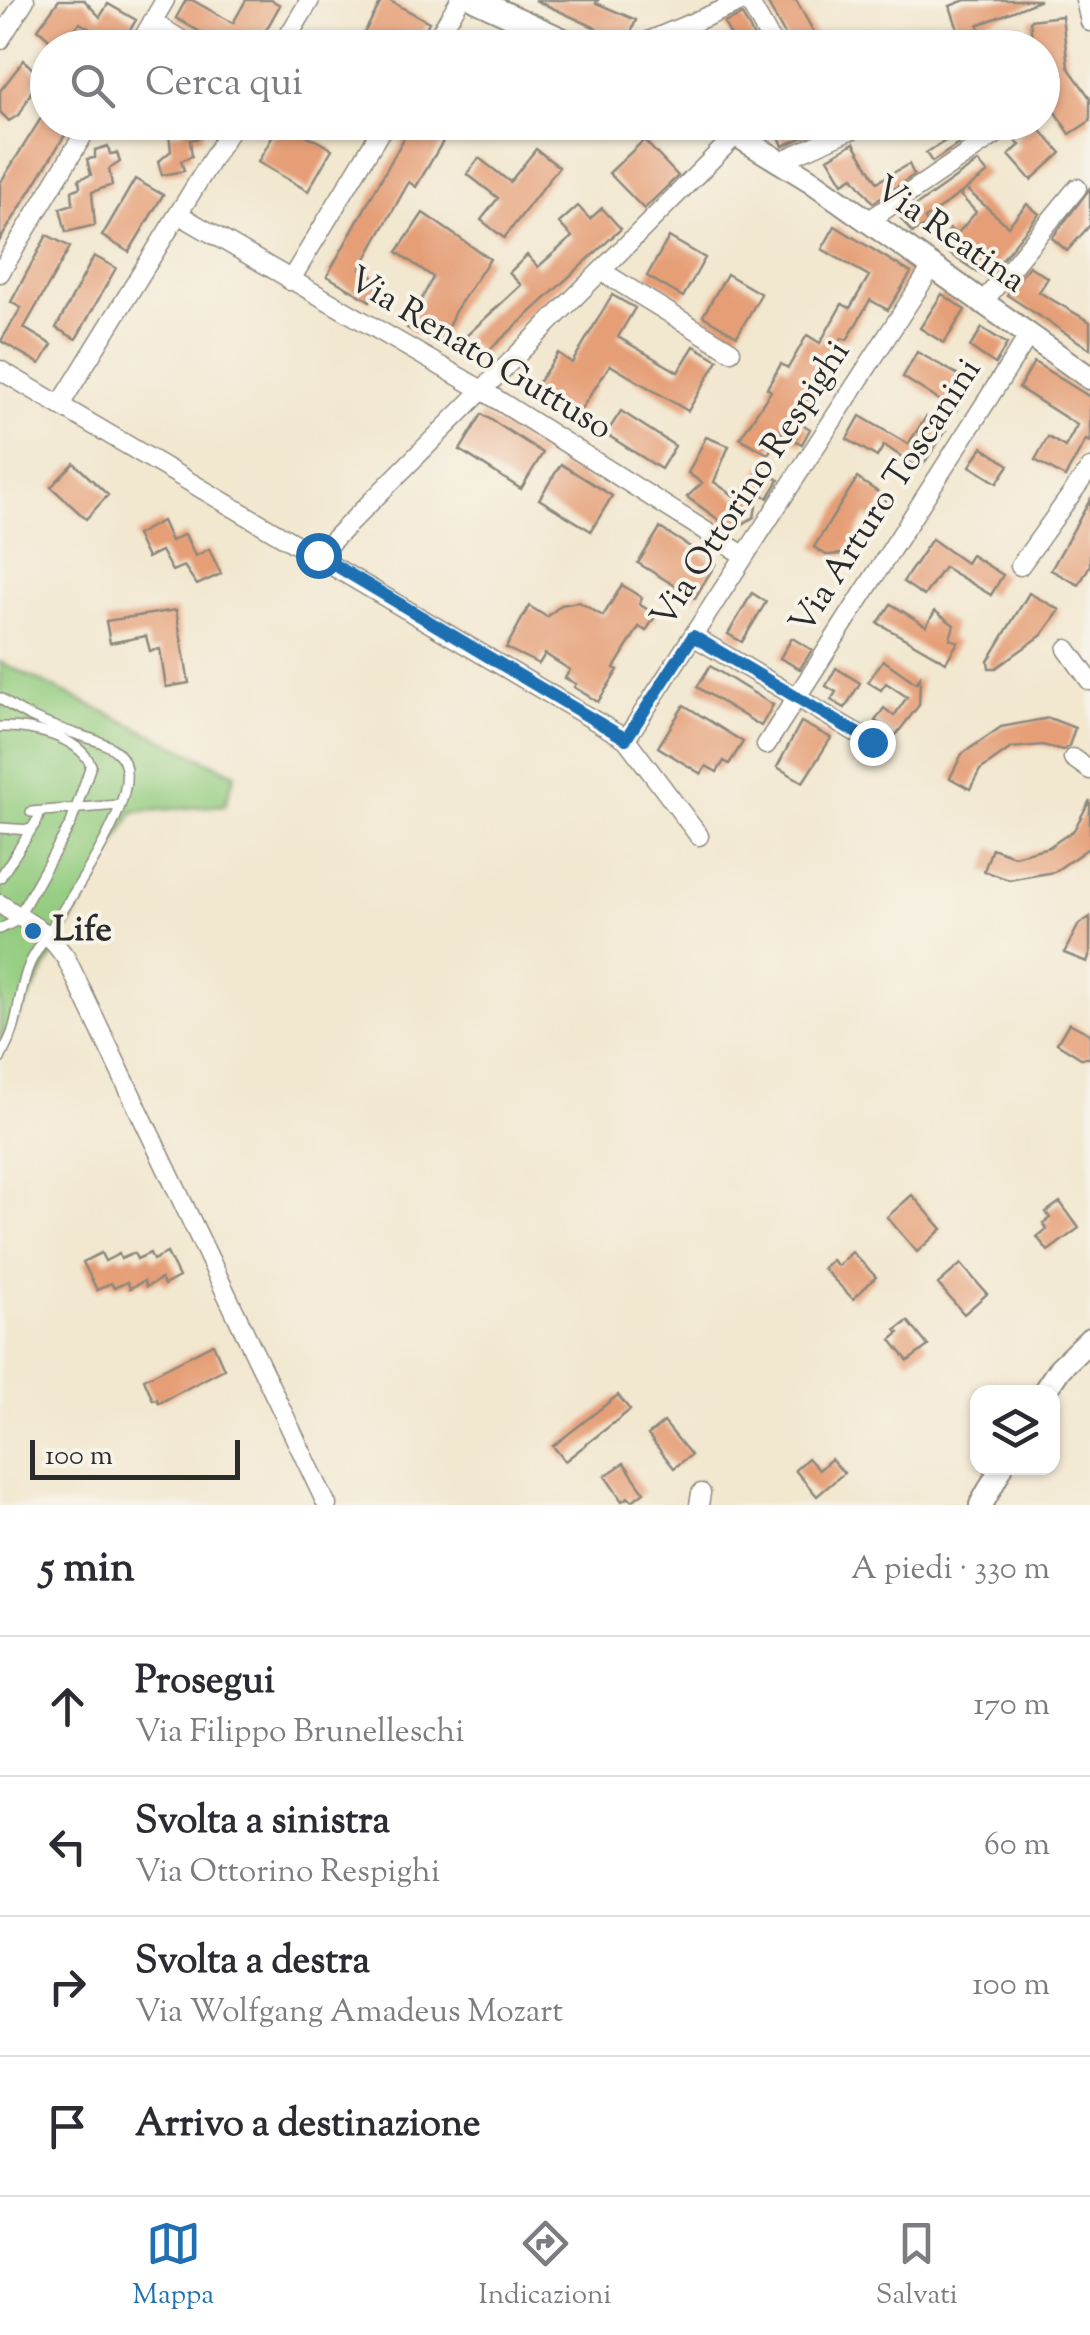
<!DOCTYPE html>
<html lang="it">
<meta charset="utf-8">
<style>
:root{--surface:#fff;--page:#f2f2f3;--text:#2b2b33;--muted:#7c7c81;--line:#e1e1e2;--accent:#1f6fb2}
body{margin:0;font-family:"Sorts Mill Goudy",serif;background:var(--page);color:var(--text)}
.controls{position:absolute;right:30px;bottom:30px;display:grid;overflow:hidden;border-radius:20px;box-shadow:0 2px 8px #0004}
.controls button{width:90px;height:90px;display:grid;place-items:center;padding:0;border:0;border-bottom:2px solid var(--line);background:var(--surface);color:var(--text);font:50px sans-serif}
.scale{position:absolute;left:30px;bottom:25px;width:210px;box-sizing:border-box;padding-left:10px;border:5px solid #2b2b2b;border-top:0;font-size:28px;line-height:35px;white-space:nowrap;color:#2b2b2b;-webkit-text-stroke:8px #f7f3e8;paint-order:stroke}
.stop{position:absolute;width:30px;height:30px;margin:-22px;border:8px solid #1f6fb2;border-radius:50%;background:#fff}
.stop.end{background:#1f6fb2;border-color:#fff;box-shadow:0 2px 10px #0008}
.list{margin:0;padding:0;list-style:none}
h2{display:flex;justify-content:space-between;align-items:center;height:130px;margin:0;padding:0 40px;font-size:42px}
h2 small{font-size:32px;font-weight:400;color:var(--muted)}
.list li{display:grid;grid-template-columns:65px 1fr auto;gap:30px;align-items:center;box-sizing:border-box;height:140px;padding:0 40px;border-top:2px solid var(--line)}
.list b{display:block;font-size:38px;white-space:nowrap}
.list p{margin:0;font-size:32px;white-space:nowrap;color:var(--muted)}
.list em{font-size:32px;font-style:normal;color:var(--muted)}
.icon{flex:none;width:55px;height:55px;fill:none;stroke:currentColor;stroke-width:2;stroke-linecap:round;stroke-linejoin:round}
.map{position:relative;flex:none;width:1090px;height:1505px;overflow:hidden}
.search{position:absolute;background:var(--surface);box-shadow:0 2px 8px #0004;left:30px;right:30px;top:30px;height:110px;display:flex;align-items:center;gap:25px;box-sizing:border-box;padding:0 35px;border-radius:55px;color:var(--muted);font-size:38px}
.sheet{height:690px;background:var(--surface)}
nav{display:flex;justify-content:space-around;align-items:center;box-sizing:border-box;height:140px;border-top:2px solid var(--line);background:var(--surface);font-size:28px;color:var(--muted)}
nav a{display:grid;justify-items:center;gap:5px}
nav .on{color:var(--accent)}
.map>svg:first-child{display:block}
.green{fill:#93cc7f;stroke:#5f7c55;stroke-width:2.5}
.building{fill:#e59e76}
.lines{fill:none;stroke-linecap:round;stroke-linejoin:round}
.lane-casing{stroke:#8e897d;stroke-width:12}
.street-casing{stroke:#8e897d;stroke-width:21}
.secondary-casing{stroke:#8e897d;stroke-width:26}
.lane{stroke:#fff;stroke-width:9}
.street{stroke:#fff;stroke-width:18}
.secondary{stroke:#fff;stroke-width:22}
.route{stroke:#1f6fb2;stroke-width:12}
.poi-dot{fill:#1f6fb2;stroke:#f7f3e8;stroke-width:4}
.labels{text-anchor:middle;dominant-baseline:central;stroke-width:8;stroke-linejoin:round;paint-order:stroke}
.street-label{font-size:35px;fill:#2b2b2b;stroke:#f7f3e8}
.poi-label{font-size:35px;font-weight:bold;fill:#2b2b2b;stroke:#f7f3e8;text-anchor:start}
</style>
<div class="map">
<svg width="1090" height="1505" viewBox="0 0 1090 1505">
<rect width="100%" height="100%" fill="#f7f3e8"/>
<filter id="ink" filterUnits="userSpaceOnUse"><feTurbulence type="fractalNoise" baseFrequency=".01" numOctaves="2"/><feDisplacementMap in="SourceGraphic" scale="20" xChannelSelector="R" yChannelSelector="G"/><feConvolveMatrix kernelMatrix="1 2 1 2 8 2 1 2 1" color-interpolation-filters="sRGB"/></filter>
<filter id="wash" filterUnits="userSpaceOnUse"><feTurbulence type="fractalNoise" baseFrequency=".0048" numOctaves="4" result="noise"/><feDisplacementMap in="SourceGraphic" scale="40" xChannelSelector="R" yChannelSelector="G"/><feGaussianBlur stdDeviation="2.25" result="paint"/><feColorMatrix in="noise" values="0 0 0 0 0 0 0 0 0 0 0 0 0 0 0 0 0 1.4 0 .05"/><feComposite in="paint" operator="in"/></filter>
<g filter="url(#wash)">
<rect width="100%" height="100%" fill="#f2e7cf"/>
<!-- green -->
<path class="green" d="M0 662 235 774 225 805 133 812 0 1050Z"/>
<g id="blocks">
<!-- building -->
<path class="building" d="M59 0H84L100 17 108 4 136 20 120 47 80 23 57 46 38 29Z
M186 0H192L233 23 246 0H271L280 5 256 48H228L176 18Z
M382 0H388L429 22 415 48H356Z
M535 0H598L596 3 636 20 630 35 620 46 593 35 596 28Z
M766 0H796L816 36 792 48Z
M965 0H1039V1L978 25 988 48H964L950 6Z
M742 15 760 48H737L724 23Z
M1062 16 1068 67 1090 98V121L1070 134 1042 93V48H1033L1030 20Z
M24 60 39 76 20 114 9 121 0 112V91Z
M48 107V122H73L0 240V183Z
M182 122H204L203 137 190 140 192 156 181 161 184 171 162 175 158 162 171 151 169 134 183 131Z
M281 122 332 149 308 191 258 162Z
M413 122H419L445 138 416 187 409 182 360 269 381 281 370 301 327 276Z
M773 122H802L808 135 783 146Z
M976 122 988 124 932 162 926 153Z
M1033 122 1061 153 1031 180 1009 155 1020 145 1014 140Z
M644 140 678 176 644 209 609 173Z
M854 143 877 182 909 164 914 175 873 203 853 177 843 183 828 158Z
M108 146 110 154 117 153 120 162 109 169 112 185 92 192 95 225 66 232 60 208 73 204 72 191 80 187 79 179 91 175 87 159 95 158V150Z
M536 149 559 167 504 238 481 220 498 198 467 174 479 158 510 182Z
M978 162 988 173 925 219 928 224 912 233 900 217Z
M135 179 163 195 129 252 102 236Z
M1090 188V225L1067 251 1052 238Z
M966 189 1008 226 1027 204 1039 214 987 278 939 247 950 229 957 234 976 212 960 195Z
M578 206 590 219 602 208 621 229 483 356 465 337 521 285 509 273 527 255 538 267 572 237 559 223Z
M423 213 490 259 455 311 440 345 407 328 433 277 397 252Z
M835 226 911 273 888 310 870 300 847 340 842 338 812 383 815 385 794 419 810 429 802 444 781 433 768 454 740 438 771 391 767 388 781 364 788 368 807 335 820 343 842 304 850 308 869 276 822 249Z
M47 235 70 247 24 328 52 345 40 364 1 341 21 308 11 302Z
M669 237 705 258 683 297 647 276Z
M94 256 116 268 76 339 56 328Z
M1029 266 1048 278 1039 292 1090 322V349L1007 295Z
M727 274 761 294 737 336 703 316Z
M942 294 965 310 944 343 920 328Z
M612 295 635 308 618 337 678 372 694 346 718 360 688 411 610 365 572 423 530 395 558 353 572 363Z
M982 328 1007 344 995 364 970 347Z
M917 352 971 382 956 411 903 377Z
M1034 362 1090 397V442L1086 440 1065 477 1035 460 1048 437 1065 447 1077 425 1019 388Z
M621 411 675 446 661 469 606 434Z
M482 414 543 453 521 489 460 450Z
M860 416 908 444 926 417 946 431 920 469 884 445 877 457 847 439Z
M706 437 729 446 714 482 740 500 764 463 763 470 779 480 768 498 759 492 754 517 733 530 687 497 702 483 688 473Z
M982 447 1009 465 997 483 970 466Z
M74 463 108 495 86 519 51 487Z
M561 464 612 496 591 531 539 499Z
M857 478 887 498 873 520 866 516 846 554 826 555 814 547Z
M1090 500V565L1079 585 1051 570Z
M162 521 171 541 185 534 195 556 209 549 221 574 197 585 184 566 172 571 161 551 147 558 136 535Z
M660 528 716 563 695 598 638 563Z
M932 539 966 563 971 555 1003 575 991 595 944 567 924 596 903 582Z
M622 585 642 598 639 604 656 615 646 631 639 627 614 668 618 670 598 702 574 687 576 684 565 678 570 670 545 654 539 664 506 648 529 606 547 617 561 605 579 602 603 616Z
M752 593 766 602 742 642 728 634Z
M1029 593 1060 610 1042 635 996 668H989L988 661Z
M891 604 926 626 935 611 954 625 950 639 958 642 946 662 878 623Z
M176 610 189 683 166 687 160 649 150 651 146 636 110 643 106 621Z
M792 638 812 650 800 669 780 658Z
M883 660 916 683 920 677 919 705 896 735 875 721 884 708 894 716 907 697 886 683 881 690 868 682Z
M710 666 773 705 761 726 697 687Z
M836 668 860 683 845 708 831 700 836 692 826 686Z
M684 705 743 742 729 764 724 761 717 772 706 766 701 774 658 747Z
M1049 718 1075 728 1069 746 1063 750 1042 745 1011 748 980 770 970 789 950 778 962 754 1001 727Z
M801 722 831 738 803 782 777 767Z
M1090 800V847L1054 872 1009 880 984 871 992 848 1014 856 1049 847 1074 830Z
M1090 917V953L1087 962 1064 953 1079 924Z
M1069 1023 1090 1034V1058H1081L1057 1043Z
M912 1195 942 1229 917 1252 887 1217Z
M1060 1202 1079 1228 1048 1251 1037 1237 1047 1229 1043 1223 1050 1218 1046 1212Z
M852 1252 876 1277 853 1299 823 1268 832 1260 838 1266Z
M101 1253 105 1261 119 1254 121 1259 134 1253 137 1259 150 1253 153 1260 167 1253 179 1277 164 1285 161 1279 146 1287 144 1281 130 1288 127 1282 114 1288 111 1283 97 1290 83 1262Z
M961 1264 987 1294 964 1314 938 1284Z
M908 1321 928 1346 908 1361 891 1340 899 1333 896 1330Z
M213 1344 224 1369 159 1403 157 1399 153 1400 144 1379Z
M618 1395 630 1410 565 1461 553 1446Z
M664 1422 691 1455 674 1468 648 1435Z
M808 1458 819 1470 831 1459 844 1473 817 1496 795 1470Z
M624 1463 644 1492 632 1501 628 1497 622 1501 605 1476Z"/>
</g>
</g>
<g filter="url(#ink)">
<use href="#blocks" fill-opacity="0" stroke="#8e897d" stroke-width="2.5"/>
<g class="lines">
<!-- lane casing -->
<g class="lane-casing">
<path id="lane" d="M0 698C22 716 49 725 76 734 90 739 107 742 118 753 157 789 48 926 30 963 20 985 20 1008 13 1030 10 1040 4 1049 0 1059
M0 727C30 726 78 736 91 765L71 823 19 915
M31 812 119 805
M0 828 31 830
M0 878 38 819 39 812
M0 929 20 919"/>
</g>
<!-- street casing -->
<g class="street-casing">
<path id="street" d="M748 0 774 46
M1085 0 1090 22
M152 22 195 48
M0 40 25 0
M137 48 165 0
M281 48 310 0
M431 48 460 0
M632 48 746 0
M778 162 869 122
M178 214 482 390 745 556
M868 221 1014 122
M601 271 731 351
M0 273 91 122
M290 281 386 122
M983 302 1077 188
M0 370 626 739 699 836
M60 405 235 122
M318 555 736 135
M1020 566 1090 468
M693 636 872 742
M1067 649 1090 681
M626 739 932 267
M766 745 1029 335
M1073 758 1090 770
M0 904 48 935 66 958 327 1505
M699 1505 701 1493"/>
</g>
<!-- secondary casing -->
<g class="secondary-casing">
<path id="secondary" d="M476 0 581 48
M715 122 810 180 1090 378
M1044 1392 1060 1368 1090 1339
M981 1505 1001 1468"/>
</g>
<!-- lane -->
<use href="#lane" class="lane"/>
<!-- street -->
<use href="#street" class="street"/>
<!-- secondary -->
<use href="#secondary" class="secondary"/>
</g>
</g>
<g class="lines" filter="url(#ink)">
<!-- route -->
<path class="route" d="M318 555 626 739 693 636 872 742"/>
</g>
<!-- markers -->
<circle class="poi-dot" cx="33" cy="931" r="10"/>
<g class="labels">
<!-- street labels -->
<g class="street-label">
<text transform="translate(949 236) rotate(35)">Via Reatina</text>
<text transform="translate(479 355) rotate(31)">Via Renato Guttuso</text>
<text transform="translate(752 485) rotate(-57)">Via Ottorino Respighi</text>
<text transform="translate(887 497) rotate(-57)">Via Arturo Toscanini</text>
</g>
<!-- poi labels -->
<g class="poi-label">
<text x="53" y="931">Life</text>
</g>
</g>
</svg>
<div class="controls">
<button><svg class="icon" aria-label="layers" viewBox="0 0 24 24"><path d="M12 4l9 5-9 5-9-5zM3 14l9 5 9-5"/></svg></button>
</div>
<div class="scale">100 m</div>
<div class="stop" style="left:318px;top:555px"></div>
<div class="stop end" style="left:872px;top:742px"></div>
<div class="search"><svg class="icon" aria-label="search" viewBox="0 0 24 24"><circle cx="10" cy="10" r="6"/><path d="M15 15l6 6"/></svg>Cerca qui</div>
</div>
<section class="sheet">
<h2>5 min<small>A piedi · 330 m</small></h2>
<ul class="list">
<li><svg class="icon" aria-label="ahead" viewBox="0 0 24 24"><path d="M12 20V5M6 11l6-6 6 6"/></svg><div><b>Prosegui</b><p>Via Filippo Brunelleschi</p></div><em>170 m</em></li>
<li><svg class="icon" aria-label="left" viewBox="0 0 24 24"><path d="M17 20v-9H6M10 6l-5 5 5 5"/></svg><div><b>Svolta a sinistra</b><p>Via Ottorino Respighi</p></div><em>60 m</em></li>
<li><svg class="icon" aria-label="right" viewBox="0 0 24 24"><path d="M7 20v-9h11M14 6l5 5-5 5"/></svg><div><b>Svolta a destra</b><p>Via Wolfgang Amadeus Mozart</p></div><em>100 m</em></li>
<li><svg class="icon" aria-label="arrive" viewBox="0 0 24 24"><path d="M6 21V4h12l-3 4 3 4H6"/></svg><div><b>Arrivo a destinazione</b></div></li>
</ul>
</section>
<nav>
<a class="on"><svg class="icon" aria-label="map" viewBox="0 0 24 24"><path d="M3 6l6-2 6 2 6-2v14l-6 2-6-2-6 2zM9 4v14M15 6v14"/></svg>Mappa</a>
<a><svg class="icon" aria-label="directions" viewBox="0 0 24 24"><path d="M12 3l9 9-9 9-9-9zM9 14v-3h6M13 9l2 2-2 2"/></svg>Indicazioni</a>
<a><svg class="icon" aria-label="saved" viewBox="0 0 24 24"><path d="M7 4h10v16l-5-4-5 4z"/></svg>Salvati</a>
</nav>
